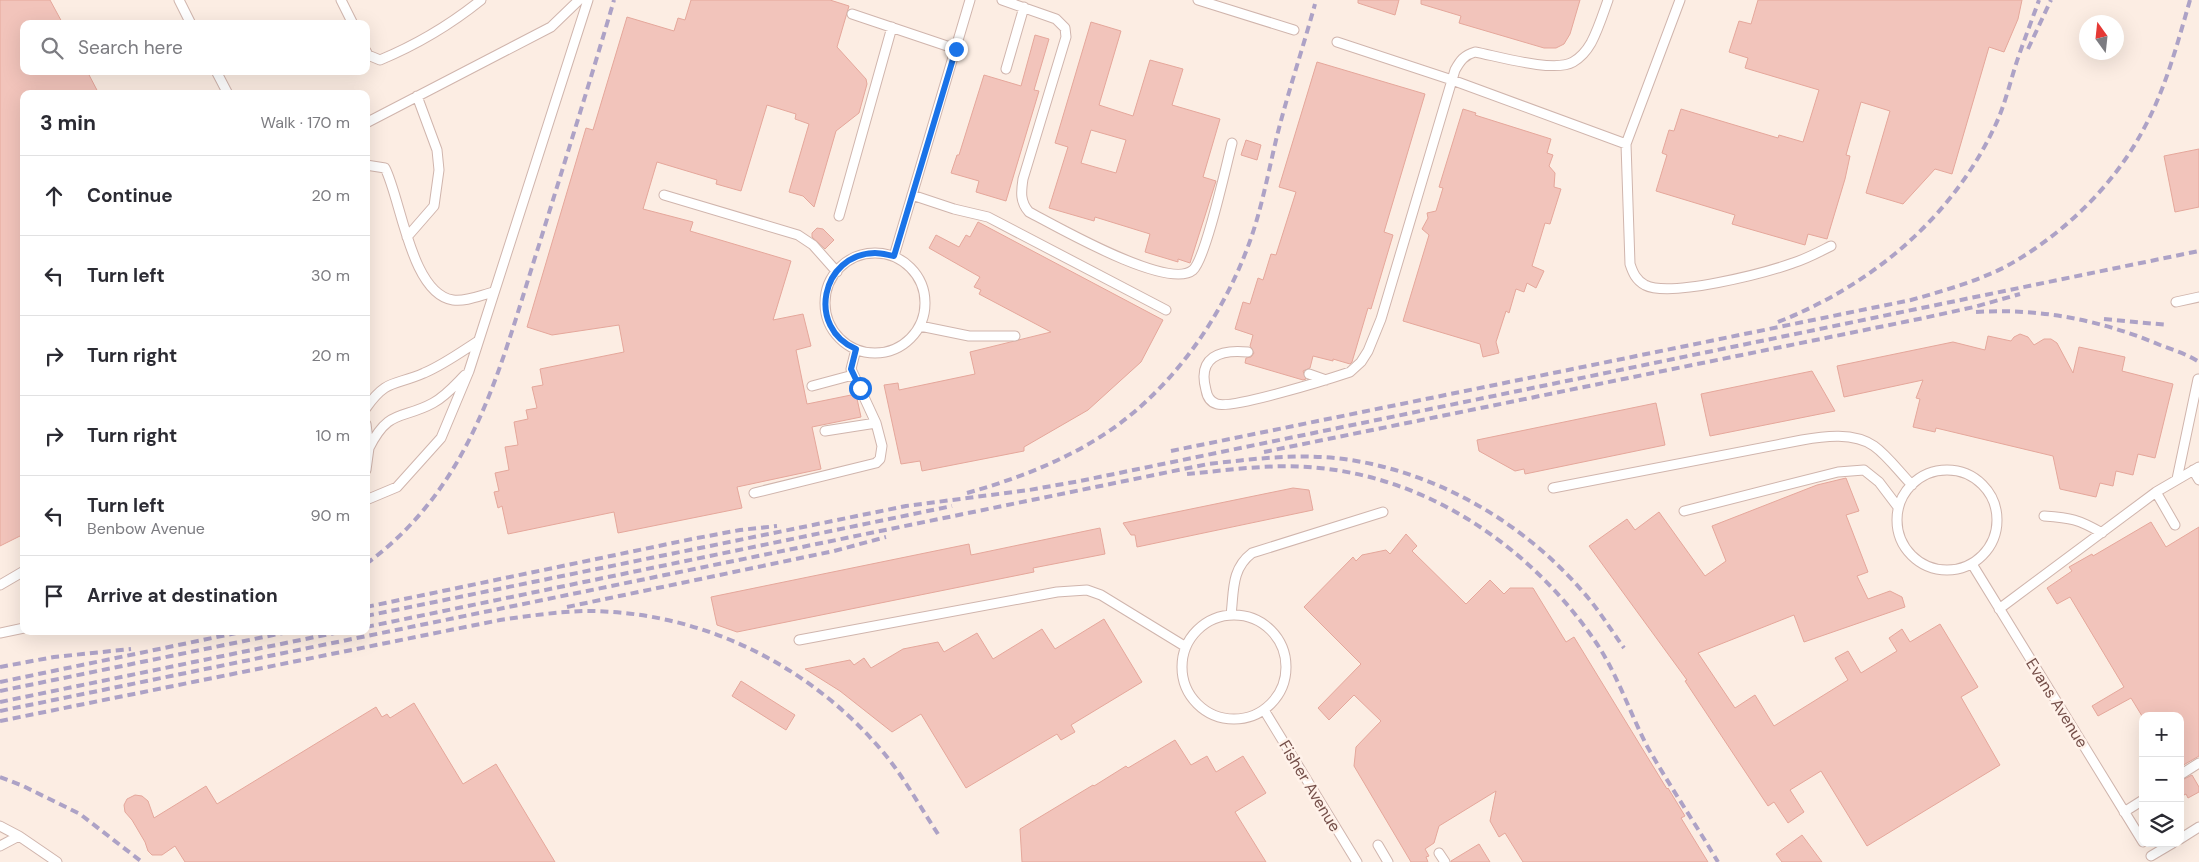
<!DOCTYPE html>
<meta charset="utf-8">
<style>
:root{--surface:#fff;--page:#f2f2f3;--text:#2b2b33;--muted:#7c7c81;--line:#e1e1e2}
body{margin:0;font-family:"DM Sans",sans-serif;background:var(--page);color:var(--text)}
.controls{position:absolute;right:15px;bottom:15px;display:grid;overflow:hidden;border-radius:10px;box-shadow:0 5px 20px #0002}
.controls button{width:45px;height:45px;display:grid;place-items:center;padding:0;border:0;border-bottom:1px solid var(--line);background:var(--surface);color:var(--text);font:25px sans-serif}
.compass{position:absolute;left:2079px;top:15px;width:45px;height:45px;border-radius:50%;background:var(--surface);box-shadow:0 5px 20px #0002;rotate:345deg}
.stop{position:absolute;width:15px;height:15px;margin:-11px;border:4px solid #1a73e8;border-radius:50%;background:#fff}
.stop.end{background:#1a73e8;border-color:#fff;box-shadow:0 1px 5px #0008}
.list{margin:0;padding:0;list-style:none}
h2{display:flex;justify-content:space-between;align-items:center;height:65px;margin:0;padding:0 20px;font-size:21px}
h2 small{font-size:16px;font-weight:400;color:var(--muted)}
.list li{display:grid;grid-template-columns:32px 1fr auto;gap:15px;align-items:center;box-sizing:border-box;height:80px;padding:0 20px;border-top:1px solid var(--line)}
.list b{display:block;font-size:19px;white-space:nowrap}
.list p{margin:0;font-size:16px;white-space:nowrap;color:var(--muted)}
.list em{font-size:16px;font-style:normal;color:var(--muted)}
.icon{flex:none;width:28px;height:28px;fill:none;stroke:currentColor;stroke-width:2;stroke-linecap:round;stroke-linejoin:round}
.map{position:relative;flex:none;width:2199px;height:862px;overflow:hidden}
.search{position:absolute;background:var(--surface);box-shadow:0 5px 20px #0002;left:20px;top:20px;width:350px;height:55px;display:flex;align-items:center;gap:12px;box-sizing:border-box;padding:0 18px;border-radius:10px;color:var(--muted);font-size:19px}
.panel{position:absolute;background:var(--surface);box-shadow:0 5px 20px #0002;left:20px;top:90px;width:350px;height:545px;border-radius:10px}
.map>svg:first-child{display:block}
.building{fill:#f2c4bb;stroke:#e5a79b;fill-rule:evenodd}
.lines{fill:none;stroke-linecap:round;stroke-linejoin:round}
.service-casing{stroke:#d0b5ad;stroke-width:11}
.service{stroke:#fff;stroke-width:9}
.rail{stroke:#ada2c6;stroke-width:4;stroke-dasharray:8 5;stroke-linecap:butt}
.route{stroke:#1a73e8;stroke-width:6}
.labels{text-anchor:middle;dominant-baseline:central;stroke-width:5;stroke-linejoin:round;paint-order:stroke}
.street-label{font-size:16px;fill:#754f49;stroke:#fff2ea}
</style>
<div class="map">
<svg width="2199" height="862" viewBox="0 0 2199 862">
<rect width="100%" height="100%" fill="#fcede3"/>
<!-- building -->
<path class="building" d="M0 0H50L63 24H24V71H87L99 94H24V534L0 546Z
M691 0H830L849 6 837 47 866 79 867 84 859 113 836 131 814 207 803 196 789 192 809 124 795 119 796 114 767 105 741 191 716 184 717 180 657 162 643 209 693 222 690 231 791 261 773 320 803 314 811 346 796 350 807 404 856 394 861 417 812 427 821 469 737 487 742 508 618 533 614 512 508 534 502 506 498 508 494 492 499 491 495 473 509 470 505 447 518 445 514 422 528 419 526 410 537 408 532 387 543 385 540 369 624 352 619 325 552 335 527 327 586 128 593 130 627 17 674 31 678 18 685 20Z
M1358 0H1399L1395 15 1358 3Z
M1421 0H1580L1570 34 1564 44 1556 48H1544L1459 23 1461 16 1421 4Z
M1758 0H2022L2018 19 2004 52 1989 47 1952 174 1935 169 1903 204 1866 193 1890 111 1861 102 1846 155 1850 156 1845 179 1827 239 1808 234 1805 245 1732 224 1735 215 1656 191 1667 155 1662 153 1669 130 1674 131 1681 109 1778 138 1779 135 1803 142 1819 90 1745 68 1748 58 1729 52 1739 21 1751 24Z
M1091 22 1121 31 1099 105 1133 116 1150 60 1183 69 1172 105 1220 119 1203 177 1216 181 1190 263 1178 259V262L1145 252 1150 234 1095 217 1094 221 1049 208 1068 147 1055 143ZM1091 130 1126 140 1116 173 1081 163Z
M1035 35 1049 39 1034 90 1039 91 1006 201 976 192 979 181 951 173 957 155H959L984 75 1021 86Z
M1317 62 1425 94 1384 232 1393 235 1371 309 1368 308 1352 362 1350 364 1333 359V361L1313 356 1310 368 1303 371 1306 379 1303 380 1245 363 1246 358 1251 357 1254 353 1250 346 1253 335 1235 329 1243 302 1250 304 1258 278 1263 280 1271 254 1276 255 1296 192 1279 187Z
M1463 109 1476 113 1475 115 1478 116 1551 139 1547 153 1553 155 1549 166 1555 173 1554 187 1561 189 1550 224 1545 223 1532 266 1544 271 1536 288 1527 283 1524 292 1516 289 1509 313 1506 311 1496 342 1499 353 1483 357 1480 344 1403 321 1429 235 1422 229 1428 218 1427 213 1436 211 1443 188 1439 187Z
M1246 140 1261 145 1257 160 1241 155Z
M2199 149V207L2175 212 2164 156Z
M978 222 1163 320 1141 362 1088 410 1024 447V451L922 471 920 461 901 464 884 385 898 383 899 390 975 374 970 352 1051 332 979 294 981 290 974 287 980 277 929 248 936 235 959 247 966 235 970 237Z
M817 228 823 229 834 240 825 249 812 237V233Z
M2020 334 2028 337 2034 345 2044 339H2051L2057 343 2073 373 2079 347 2125 357 2122 371 2173 384 2155 458 2138 454 2133 475 2116 471 2113 486 2100 483 2096 497 2060 489 2053 456 1936 428 1935 432 1913 427 1920 399 1916 398 1923 380 1844 397 1837 366 1953 342 1985 350 1988 336 2011 341 2014 337Z
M1812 371 1835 411 1710 436 1701 394Z
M1656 403 1665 445 1525 474 1524 469 1515 471 1479 451 1477 440Z
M1846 478 1859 511 1846 515 1868 572 1857 576 1868 599 1890 591 1902 597 1905 607 1804 642 1794 615 1698 653 1735 708 1755 695 1774 726 1848 680 1835 658 1848 651 1861 673 1897 651 1889 638 1902 629 1910 642 1940 624 1978 687 1961 697 2000 765 1867 846 1821 771 1790 790 1804 812 1788 823 1774 802 1768 806 1685 681 1687 680 1589 546 1627 519 1635 530 1659 512 1705 576 1726 561 1712 526 1817 485Z
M1293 488 1309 490 1313 510 1137 547 1135 535H1131L1123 523Z
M2151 522 2166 547 2199 527V756L2180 767V716H2142L2131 698 2098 716 2092 706 2124 687 2070 597 2057 604 2047 588 2072 571 2069 567 2092 554 2093 556Z
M1100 528 1105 554 1033 568 1034 572 737 632 717 625 711 597 969 544 971 555Z
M1406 534 1417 546 1412 551 1466 604 1490 580 1504 594 1510 588H1533L1566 642 1574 637 1667 789 1668 788 1685 816 1681 818 1708 862H1523L1505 833 1499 837 1490 821 1496 791 1439 826 1434 843 1425 849 1429 856 1426 857 1428 862H1411L1354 766 1356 747 1381 721 1354 695 1329 720 1318 708 1361 664 1304 607 1353 557 1356 561 1362 555 1386 550 1390 554Z
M1104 619 1142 682 1071 725 1075 732 1061 740 1057 734 966 788 921 714 892 732 840 691 805 669 850 660 854 665 864 658 871 668 903 649 938 642 944 652 977 633 993 659 1042 629 1055 649Z
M741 681 795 715 786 730 732 696Z
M414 703 463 784 496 764 555 862H185L175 846 162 855H152L148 851 145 842 132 820 125 812 124 805 127 799 135 795 142 796 148 801 154 818 206 786 217 804 376 707 382 717 387 714 390 718Z
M1175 740 1191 765 1207 756 1216 772 1243 756 1266 793 1235 812 1266 862H1022L1020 829 1093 785 1094 786 1126 766 1128 768Z
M2192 775 2199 787V792L2188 798 2186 794 2180 797V781Z
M1802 835 1822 862H1782L1776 854Z
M1479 844 1490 862H1451V861Z"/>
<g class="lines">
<!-- service casing -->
<g class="service-casing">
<path id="service" d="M179 0 191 24
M341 0 353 24
M1002 0 1056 19 1065 28 1066 37 1023 179C1021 192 1020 202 1029 212 1056 226 1168 291 1193 270 1206 258 1226 166 1232 143
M1198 0 1294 30
M1680 0 1626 144 1630 264C1633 273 1636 280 1645 285 1670 298 1765 273 1793 263 1806 259 1819 252 1831 246
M852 14 956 49
M1337 42 1452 80 1626 144
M366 51 368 55 380 60C416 45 450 25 481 0
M1006 69 1024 7
M216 71 228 94
M366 123 551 27 579 0
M366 165 385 168C401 199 411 294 453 300 466 302 481 295 494 292
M664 195 798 235 813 245 837 272
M912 195 954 209 988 217 1166 310
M839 216 892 27
M407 237 434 206 439 170 437 150 417 96
M825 303a50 50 0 1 1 100 0a50 50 0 1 1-100 0Z
M894 256 970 0
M2176 302 2199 297
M920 326 969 336H1015
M1248 352C1220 349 1197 357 1206 390 1207 396 1210 402 1217 404 1233 409 1329 379 1350 372L1361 362 1368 351 1381 319 1455 70C1460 61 1464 55 1475 52 1497 56 1554 73 1573 62 1580 58 1587 50 1591 43 1598 30 1603 14 1608 0
M1309 374 1326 380
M812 386 853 375
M366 408C387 378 395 386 424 373 443 365 461 352 478 341
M366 424 369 448 366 470
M825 431 876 423
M369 448C389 408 402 420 433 403 446 396 455 385 465 375
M2193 470 2199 480
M1897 520a50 50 0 1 1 100 0a50 50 0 1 1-100 0Z
M2177 479 2198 379
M1553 488 1802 440C1824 436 1854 432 1874 446 1888 456 1900 473 1912 485
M2156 492 2175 525
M754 493 876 463 880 459 882 446 876 423 851 369 856 349
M366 500 397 487 441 438 469 371 588 0
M1684 511 1838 472 1864 470 1879 482 1898 507
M2044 516C2071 518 2078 519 2102 533
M1972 564 2143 842
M0 585 24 571
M1999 609 2156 492 2199 467
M1182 667a52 52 0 1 1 104 0a52 52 0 1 1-104 0Z
M1231 615C1234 591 1231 569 1252 553L1383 512
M0 633 24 628
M799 640 1057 592 1087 590 1101 595 1186 647
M1264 710 1357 862
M2180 775 2199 763
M2124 812 2143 800
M0 826 19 836 57 862
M2180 839 2199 827
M1378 845 1388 862
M0 846 19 836
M1439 853 1445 862
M2151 856 2173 843"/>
</g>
<!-- service -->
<use href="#service" class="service"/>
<!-- rail -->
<path class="rail" d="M2028 49 2051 0
M1976 312C2040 308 2101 320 2160 345 2173 350 2187 354 2199 362
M2104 319 2168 325
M1778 322C1872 285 1952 218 1995 126 2005 105 2010 82 2017 61 2024 40 2032 20 2039 0
M1171 451 1911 300C1943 291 1975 282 2005 267 2060 237 2112 188 2142 132 2165 91 2177 45 2190 0
M1264 452 1919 319 1974 307 2020 294
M1187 474C1230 470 1275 463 1319 468 1432 479 1532 549 1595 641 1617 673 1629 711 1647 746 1669 785 1695 823 1718 862
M967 493C1013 480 1059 463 1100 437 1167 395 1219 323 1247 249 1261 213 1268 173 1277 136 1288 92 1303 48 1315 4
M366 564C475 484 500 366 539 245 564 164 590 82 614 0
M366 607 692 539 740 530 777 526
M567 607 834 551 886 537
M366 616 906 506 1029 490 1080 481 2199 251
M366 627 952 506
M0 667 54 657 131 649
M0 682 246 631
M0 691 293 631
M0 702 344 631
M0 711 1208 464C1253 459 1298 453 1344 459 1437 472 1523 522 1584 593 1599 610 1611 630 1624 648
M0 721 500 620C528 616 556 612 583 611 699 610 809 664 883 752 904 777 920 807 938 834
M0 777 23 786 80 814 142 862"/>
</g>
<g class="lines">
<!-- route -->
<path class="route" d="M860 388 851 369 856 349C806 328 821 254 875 253 881 253 888 255 894 256L956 49"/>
</g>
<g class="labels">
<!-- street labels -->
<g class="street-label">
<text transform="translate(2057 703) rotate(58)">Evans Avenue</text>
<text transform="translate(1310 786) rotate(59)">Fisher Avenue</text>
</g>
</g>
</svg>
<div class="controls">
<button>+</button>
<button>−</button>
<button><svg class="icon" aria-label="layers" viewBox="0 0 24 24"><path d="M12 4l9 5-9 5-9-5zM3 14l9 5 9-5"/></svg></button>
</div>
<svg class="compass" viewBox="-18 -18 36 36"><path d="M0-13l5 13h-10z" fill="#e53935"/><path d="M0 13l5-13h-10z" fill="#7c7c81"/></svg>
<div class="stop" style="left:860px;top:388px"></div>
<div class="stop end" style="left:956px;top:49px"></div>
<div class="search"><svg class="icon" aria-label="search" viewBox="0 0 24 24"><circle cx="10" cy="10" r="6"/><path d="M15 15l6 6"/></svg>Search here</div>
<section class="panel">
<h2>3 min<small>Walk · 170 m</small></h2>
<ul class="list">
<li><svg class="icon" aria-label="ahead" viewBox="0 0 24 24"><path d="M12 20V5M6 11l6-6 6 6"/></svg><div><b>Continue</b></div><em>20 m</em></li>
<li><svg class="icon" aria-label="left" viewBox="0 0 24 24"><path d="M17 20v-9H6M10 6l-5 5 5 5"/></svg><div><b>Turn left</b></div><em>30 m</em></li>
<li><svg class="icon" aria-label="right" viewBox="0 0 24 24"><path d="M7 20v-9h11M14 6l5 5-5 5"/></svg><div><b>Turn right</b></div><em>20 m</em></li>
<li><svg class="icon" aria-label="right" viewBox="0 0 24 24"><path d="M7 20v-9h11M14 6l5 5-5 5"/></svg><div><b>Turn right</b></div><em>10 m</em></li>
<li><svg class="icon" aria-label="left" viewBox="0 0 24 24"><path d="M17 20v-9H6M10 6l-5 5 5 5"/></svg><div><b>Turn left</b><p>Benbow Avenue</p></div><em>90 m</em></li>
<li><svg class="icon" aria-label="arrive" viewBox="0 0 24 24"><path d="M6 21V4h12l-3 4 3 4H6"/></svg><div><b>Arrive at destination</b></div></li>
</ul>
</section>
</div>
